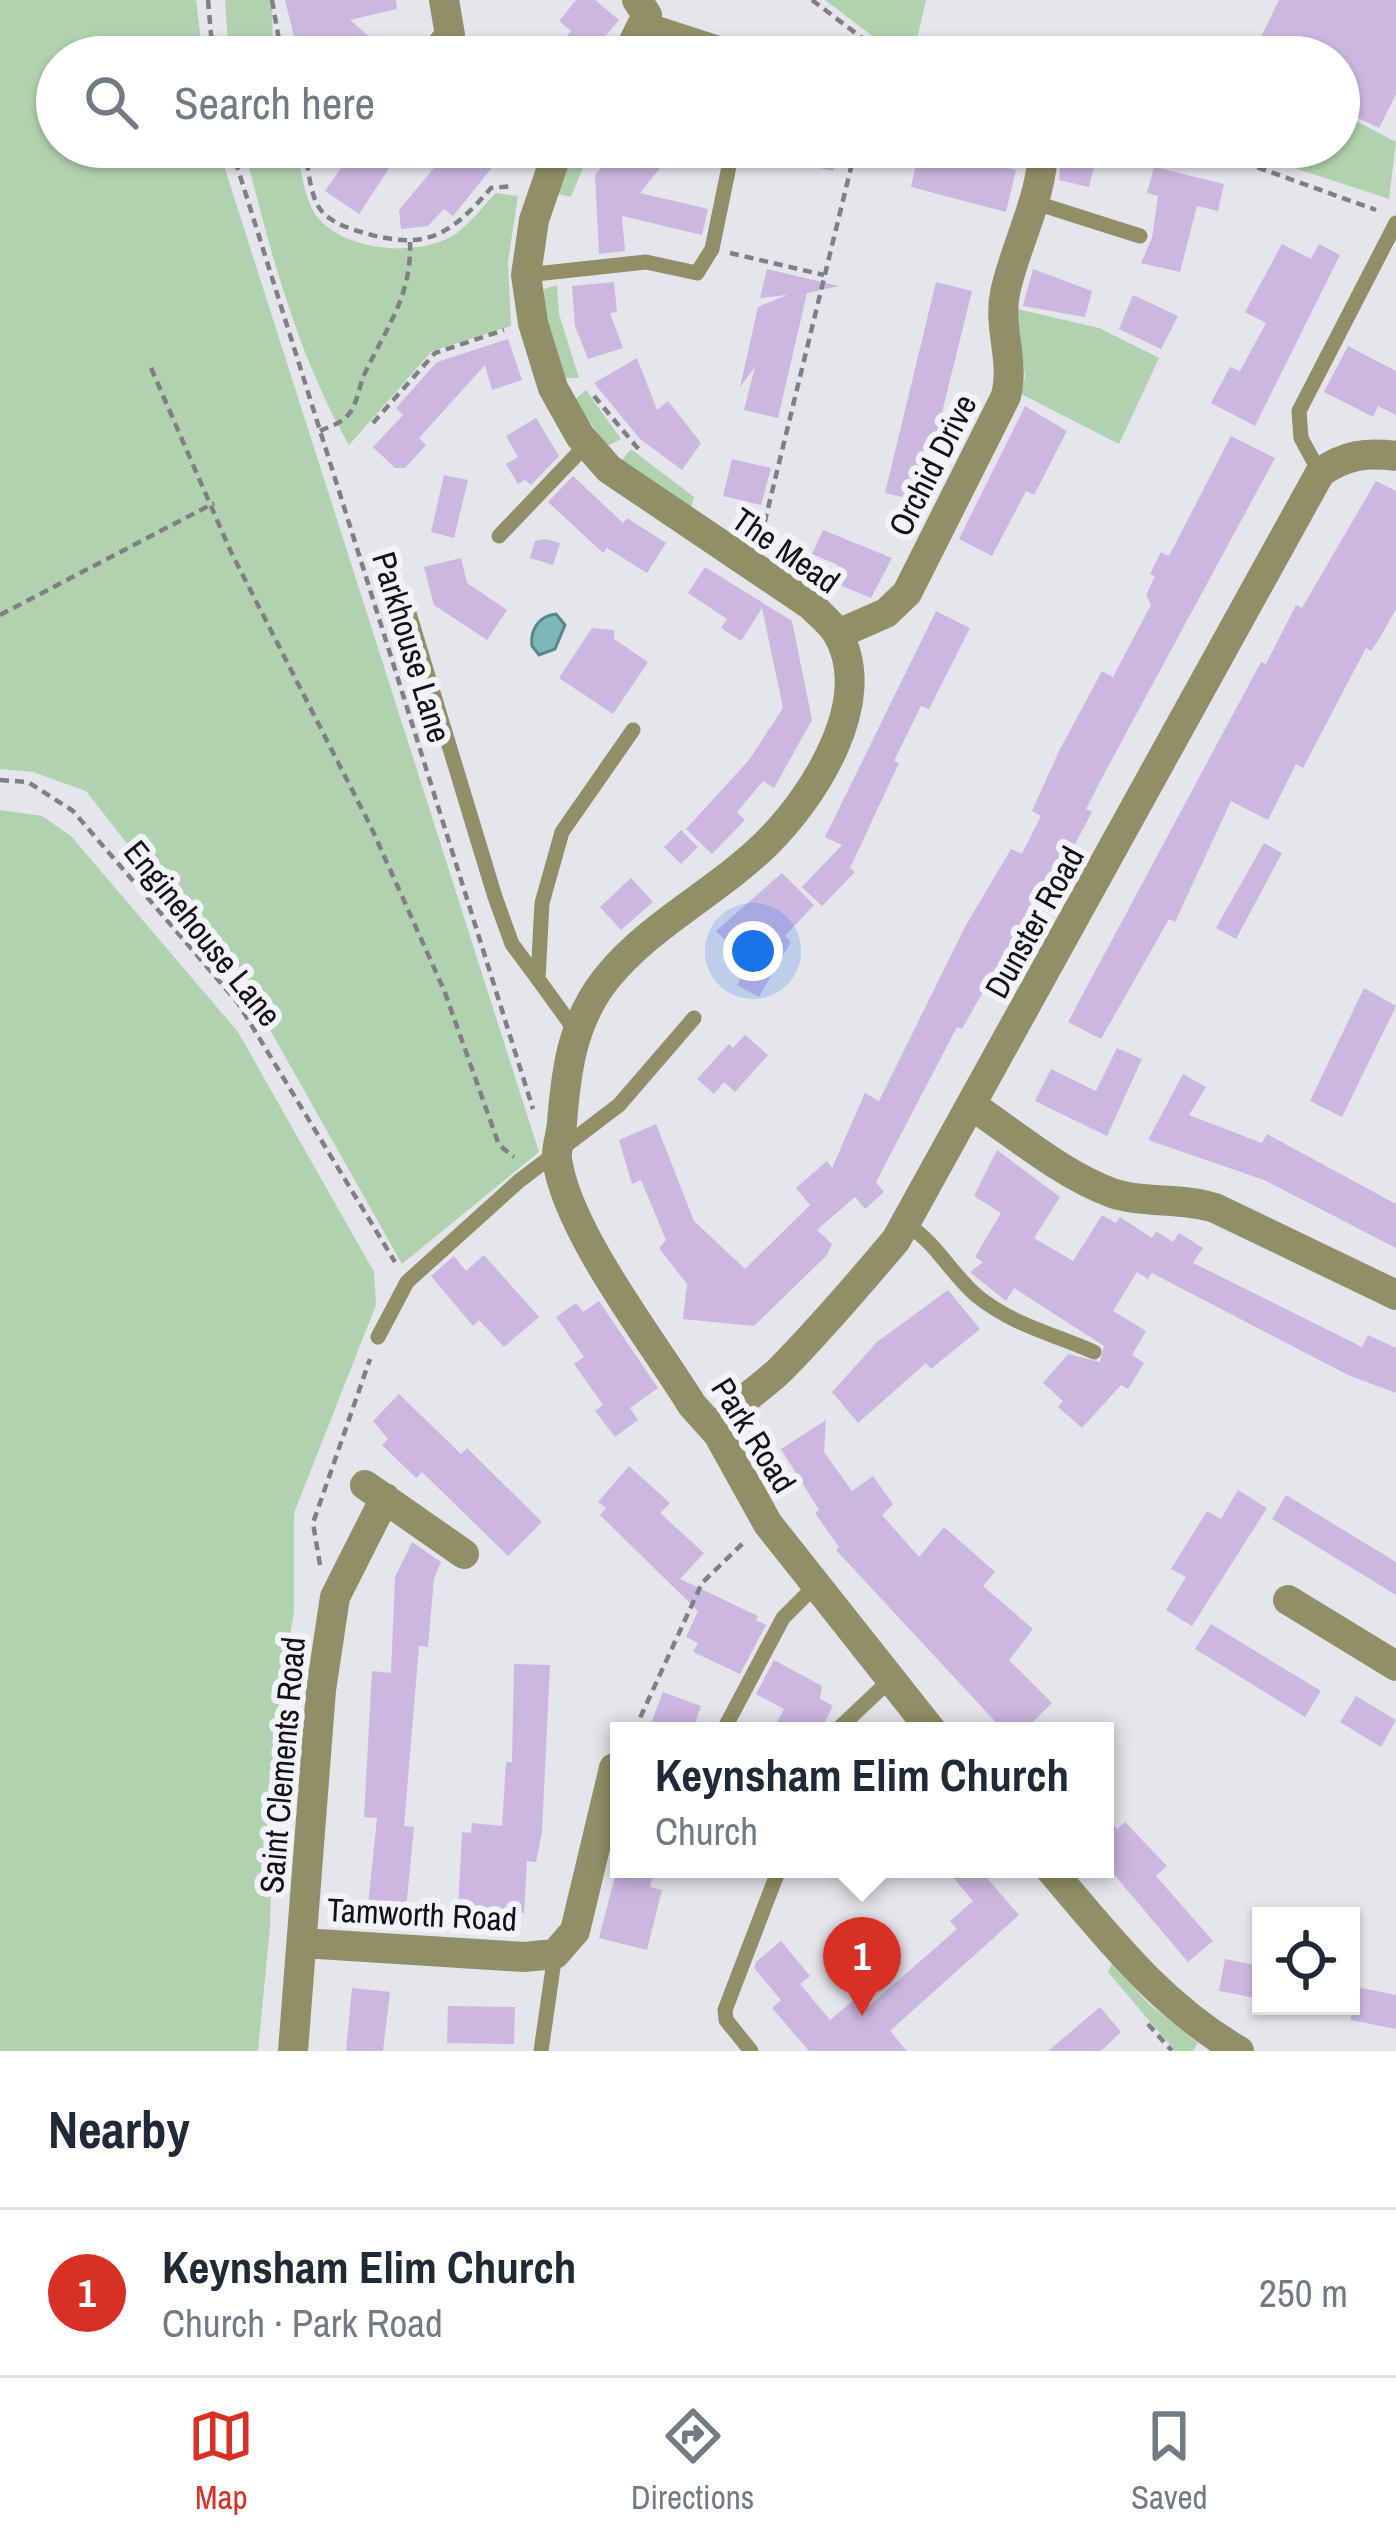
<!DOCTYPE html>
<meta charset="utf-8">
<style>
:root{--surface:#fff;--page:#f6f6f7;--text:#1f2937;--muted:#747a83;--line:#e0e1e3;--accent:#d93025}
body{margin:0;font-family:"Archivo Narrow",sans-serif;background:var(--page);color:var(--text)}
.controls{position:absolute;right:36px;bottom:36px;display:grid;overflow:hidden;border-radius:0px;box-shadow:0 3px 9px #0004}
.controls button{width:108px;height:108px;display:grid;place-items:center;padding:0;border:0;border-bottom:3px solid var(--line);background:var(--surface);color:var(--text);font:60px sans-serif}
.you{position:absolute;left:753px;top:951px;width:42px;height:42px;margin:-30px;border:9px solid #fff;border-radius:50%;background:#1a73e8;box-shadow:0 0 0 18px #1a73e833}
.badge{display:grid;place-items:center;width:78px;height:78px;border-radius:50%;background:var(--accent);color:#fff;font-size:39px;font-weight:700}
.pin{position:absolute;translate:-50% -99px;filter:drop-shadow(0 3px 6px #0008)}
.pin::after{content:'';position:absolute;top:63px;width:42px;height:36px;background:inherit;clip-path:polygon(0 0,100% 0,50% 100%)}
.popup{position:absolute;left:610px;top:1722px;width:504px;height:156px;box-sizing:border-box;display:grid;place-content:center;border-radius:0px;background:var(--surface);filter:drop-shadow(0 3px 9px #0005);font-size:39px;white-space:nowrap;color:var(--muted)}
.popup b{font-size:45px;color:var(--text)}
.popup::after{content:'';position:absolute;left:50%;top:100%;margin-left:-24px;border:24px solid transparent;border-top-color:var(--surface)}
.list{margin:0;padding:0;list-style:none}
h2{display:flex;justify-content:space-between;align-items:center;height:156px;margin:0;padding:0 48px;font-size:51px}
h2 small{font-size:39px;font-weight:400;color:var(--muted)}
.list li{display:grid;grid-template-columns:78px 1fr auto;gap:36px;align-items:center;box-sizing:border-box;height:168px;padding:0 48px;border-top:3px solid var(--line)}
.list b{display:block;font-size:45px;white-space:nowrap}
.list p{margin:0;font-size:39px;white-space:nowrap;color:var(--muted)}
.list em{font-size:39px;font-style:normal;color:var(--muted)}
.icon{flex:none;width:66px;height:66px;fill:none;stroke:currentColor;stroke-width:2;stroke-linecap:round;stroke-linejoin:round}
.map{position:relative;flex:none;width:1396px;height:2051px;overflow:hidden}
.search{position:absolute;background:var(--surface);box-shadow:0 3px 9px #0004;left:36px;right:36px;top:36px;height:132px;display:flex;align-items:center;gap:30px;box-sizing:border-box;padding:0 42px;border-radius:66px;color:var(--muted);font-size:45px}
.sheet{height:324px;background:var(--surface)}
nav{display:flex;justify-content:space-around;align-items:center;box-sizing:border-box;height:168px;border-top:3px solid var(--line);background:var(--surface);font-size:33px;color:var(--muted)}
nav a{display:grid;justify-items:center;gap:6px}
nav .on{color:var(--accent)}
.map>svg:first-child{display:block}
.green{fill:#b1d2af}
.water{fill:#7cb8ba;stroke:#5c8688;stroke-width:3}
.building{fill:#ccb7e1}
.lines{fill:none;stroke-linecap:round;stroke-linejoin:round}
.path{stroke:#7f7f84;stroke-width:4.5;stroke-dasharray:9 6;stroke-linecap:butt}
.service{stroke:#928f68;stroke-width:15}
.minor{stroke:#928f68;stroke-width:30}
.labels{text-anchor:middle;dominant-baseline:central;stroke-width:12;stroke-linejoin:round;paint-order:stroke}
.street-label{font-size:33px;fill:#121214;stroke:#f2f3f9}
</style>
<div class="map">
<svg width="1396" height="2051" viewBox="0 0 1396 2051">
<rect width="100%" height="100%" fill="#e5e5ec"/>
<!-- green -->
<path class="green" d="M0 0H196L203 57H57V147H218L539 1152 402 1264 265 1021 86 791 33 772 0 769Z
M225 0H272L273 57H229Z
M825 0H926L913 57H900Z
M1339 112 1396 142 1389 199 1230 147H1339Z
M244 147H297C301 169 304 200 318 218 347 252 422 258 457 233 471 222 484 205 496 193L518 196 508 262 511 326 432 351 349 445C297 354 269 248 244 147Z
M575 147H591L571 197 554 193Z
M557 285 559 314 579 378H563L545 318 544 289Z
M1017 309 1099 328 1159 358 1119 444 1021 394 1025 377Z
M586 390 621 439 607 446 574 400Z
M631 449 694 497 690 511 620 462Z
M0 810 42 816 71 836 238 1032 374 1272 376 1305 294 1513V1611L275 1729 270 1927 258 2051H0Z
M1112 1964 1149 2004 1198 2043 1193 2051H1175L1108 1972Z"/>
<!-- water -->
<path class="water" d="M556 614 565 625 555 649 539 655 532 646C530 629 539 616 556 614Z"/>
<!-- building -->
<path class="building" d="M285 0H396L397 9 350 20 393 57H357L336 39 297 49Z
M576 0H595L619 20 588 57H550L571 31 559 21Z
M1279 0H1396V94L1379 128 1339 109V57H1251Z
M618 147H677L640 193 708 209 702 235 622 216 625 251 599 254 595 175Z
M771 147H838L833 171 770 156Z
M1062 147H1099L1089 187 1059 180Z
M919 151 1016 170 1006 212 911 187Z
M333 152 398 155 359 214 325 191 341 168Z
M443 157 499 159 453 216 444 209 428 226 401 229 399 210Z
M1154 167 1224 184 1218 211 1197 206 1180 272 1141 263 1152 238 1158 196 1147 193Z
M1282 244 1311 259 1319 244 1340 255 1255 426 1211 403 1230 367 1240 371 1266 323 1245 312Z
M767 269 839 286 807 293 778 418 744 410 755 367 740 387 758 307 787 295 760 298Z
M1033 269 1092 291 1085 317 1023 306Z
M614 282 617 312 610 313 623 348 588 359 575 326 572 286Z
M936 282 972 291 920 501 885 493Z
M1133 295 1178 316 1161 349 1119 329Z
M508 339 522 380 492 390 485 365 419 438 426 445 405 468H395L373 447 403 415 396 408 437 362Z
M1348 346 1396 371V415L1378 406 1373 417 1324 392Z
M637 358 657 410 668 401 701 443 682 470 640 439 594 383Z
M1025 406 1067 431 1034 495 1026 491 992 556 959 539Z
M536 418 559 456 531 485 525 480 518 484 506 464 518 457 506 436Z
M1231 436 1275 458 1104 774 1086 809 1092 812 1066 861 1062 858 1032 916 1027 914 962 1029 957 1027 876 1182 884 1192 865 1209 855 1197 817 1230 832 1244 827 1255 754 1326 683 1319 687 1284 659 1248 666 1240 641 1180 632 1184 619 1140 656 1124 694 1221 745 1269 810 1205 796 1188 827 1161 832 1168 865 1093 879 1101 965 927 1011 849 1022 854 1041 816 1032 811 1059 751 1102 671 1113 677 1151 605 1146 595 1155 576 1150 574 1161 552 1169 556Z
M732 459 771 468 761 505 723 496Z
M444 475 468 480 454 538 431 532Z
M573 476 623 523 627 518 666 543 647 573 607 548 603 553 548 502Z
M1376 481 1396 491V609L1379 639 1371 651 1366 648 1303 768 1296 764 1268 820 1231 801 1175 922 1169 919 1101 1039 1068 1022 1261 662 1266 664 1296 605 1302 608Z
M823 530 892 558 871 598 830 581 838 565 812 554Z
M546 539 560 543 553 565 530 558 535 541Z
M461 558 467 583 507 610 487 640 434 605 424 567Z
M705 567 792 621 812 720 774 788 763 781 737 812 745 820 712 854 686 829 749 760 783 708 762 608 741 641 721 628 727 619 688 593Z
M936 611 970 628 929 709 921 706 894 761 899 763 850 868 855 872 822 906 802 887 842 845 825 837Z
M592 628 614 630V639L648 662 613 714 559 678Z
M681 830 698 847 681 864 664 847Z
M1264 843 1282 853 1236 939 1216 928Z
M782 873 814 905 785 936 791 942 759 997 737 985 749 964 716 931Z
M631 878 653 902 621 930 600 907Z
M1364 988 1396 1006 1342 1117 1310 1101Z
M745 1035 768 1055 735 1092 724 1082 714 1094 697 1079 729 1044 733 1048Z
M1117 1048 1142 1059 1107 1136 1035 1101 1051 1069 1096 1091Z
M1183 1074 1206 1087 1189 1115 1262 1143 1267 1134 1396 1204V1248L1264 1180 1148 1140Z
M997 1150 1060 1197 1034 1238 1073 1261 1102 1215 1116 1223 1120 1217 1152 1238 1156 1231 1173 1242 1179 1233 1203 1248 1193 1263 1362 1347 1368 1335 1396 1348V1393L1348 1375 1152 1273 1148 1279 1137 1272 1113 1311 1146 1331 1132 1355 1144 1363 1128 1389 1121 1385 1082 1428 1058 1407 1063 1401 1043 1383 1068 1354 1100 1362 1104 1346 1014 1288 1006 1301 970 1272 983 1262 975 1257 1001 1213 974 1196Z
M484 1255 539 1317 504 1347 479 1320 473 1326 431 1276 454 1256 466 1271Z
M948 1290 980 1329 931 1369 926 1363 858 1423 832 1392 877 1342Z
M599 1301 658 1388 630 1408 638 1420 615 1437 595 1411 603 1405 574 1364 584 1357 556 1317 576 1303 583 1312Z
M399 1394 461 1454 467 1448 542 1522 508 1556 422 1472 416 1478 382 1445 388 1439 373 1421Z
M826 1420 824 1452 852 1491 873 1476 893 1504 882 1515 919 1557 944 1527 995 1572 983 1586 1033 1629 1009 1660 1052 1703 1024 1731H1004L836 1550 839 1547 815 1513 819 1510 781 1449Z
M629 1466 670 1503 660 1513 704 1553 680 1579 758 1616 756 1620 766 1625 740 1674 693 1652 698 1643 686 1637 698 1611 600 1515 606 1508 598 1502Z
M1238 1490 1267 1508 1192 1626 1166 1610 1186 1577 1171 1569 1207 1511 1221 1519Z
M1286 1495 1396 1562V1595L1272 1519Z
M412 1542 441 1562 434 1578 428 1647 419 1646 404 1826 414 1827 406 1909 368 1905 377 1818 364 1817 372 1671 391 1673 395 1577Z
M1211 1624 1321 1691 1305 1717 1195 1649Z
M774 1660 822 1686 820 1699 833 1706 820 1731H773L784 1709 756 1694Z
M514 1664 550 1665 542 1832 536 1862 527 1861 524 1913 458 1909 462 1832 471 1833 472 1823 502 1826 506 1762H512Z
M663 1692 701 1706 692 1731H648Z
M1356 1696 1396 1720 1381 1747 1340 1722Z
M1105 1815 1117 1829 1125 1822 1167 1866 1156 1876 1213 1941 1188 1962 1105 1864Z
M617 1869H654L650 1887 662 1890 647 1950 599 1938Z
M946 1869H979L1019 1915 890 2031 907 2051H809L772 2008 781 2000 754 1968 756 1962 781 1941 810 1976 800 1984 830 2020 861 1994 870 2005 957 1929 950 1921 973 1901Z
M1225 1959 1261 1966V1999L1219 1991Z
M1351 1986 1396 1995V2029L1351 2020Z
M352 1988 390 1992 383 2051H346Z
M448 2006 515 2007 514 2044 447 2043Z
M1100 2007 1121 2032 1101 2051H1048Z"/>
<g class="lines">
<!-- path -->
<path class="path" d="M208 0 213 57
M272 0 282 57
M812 0 866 41 873 57
M231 147 533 1109
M304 147C308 164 309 186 316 202 324 220 344 227 361 232 425 251 449 237 491 188L514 186
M1201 147 1376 210
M730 253 824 275
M151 368 231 552 371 827 444 990 499 1145 514 1157
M594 396 641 452
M373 423 435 353 504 330
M320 431C328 427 339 424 345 418 357 408 358 389 364 375 386 328 412 296 410 242
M761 537 856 147
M0 615 214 503
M0 780 28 782 73 811 238 1003 395 1262
M320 1565 313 1523 370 1359
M634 1731 702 1583 744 1542
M1148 2024 1172 2051"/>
<!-- service -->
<path class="service" d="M1033 202 1140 236
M526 275 646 262 697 273 712 249 733 147
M1320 473 1301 438 1299 411 1396 223
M499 536 587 444
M408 610 495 897 512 944 538 979
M577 1033 538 979 542 903 562 832 633 730
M906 1224C937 1243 950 1273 977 1296 1013 1325 1053 1334 1094 1352
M378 1337 407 1282 519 1181 619 1105 694 1018
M723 1731 783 1618 816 1585
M836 1731 890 1680
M541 2051 555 1954
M751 2051 726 2020 725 2010 779 1869"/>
<!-- minor -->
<path class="minor" d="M644 27 737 57
M432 57 450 35 444 0
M626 57 647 15 637 0
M559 147 534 220 526 275 533 323 553 388 580 436 609 469 812 606C819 614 831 623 837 633 877 700 813 798 766 844 716 893 650 924 606 979 572 1022 566 1071 562 1123 561 1136 556 1147 557 1159 567 1232 652 1340 692 1405L718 1434 768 1524 932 1731
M838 634 886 613 907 593 1006 396C1015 361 998 328 1005 293 1015 245 1043 197 1043 147
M974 1107C1017 1136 1063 1175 1112 1193 1145 1204 1181 1197 1215 1208L1396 1295
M718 1434C728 1405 761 1390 782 1368 822 1327 859 1284 896 1240L1320 473C1344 455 1367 452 1396 456
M365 1485 464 1554
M1288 1600 1396 1666
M1050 1869C1108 1937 1160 2005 1239 2051
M302 1943 524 1957 555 1954 575 1931 614 1768
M293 2051 321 1690 335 1597 385 1498"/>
</g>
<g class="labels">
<!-- street labels -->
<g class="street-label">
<text transform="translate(932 465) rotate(-63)">Orchid Drive</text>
<text transform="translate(786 550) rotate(35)">The Mead</text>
<text transform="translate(412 647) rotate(73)">Parkhouse Lane</text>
<text transform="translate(1034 922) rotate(-61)">Dunster Road</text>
<text transform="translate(203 933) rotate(51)">Enginehouse Lane</text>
<text transform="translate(754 1435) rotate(58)">Park Road</text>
<text transform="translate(282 1765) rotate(-85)">Saint Clements Road</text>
<text transform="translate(422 1914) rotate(3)">Tamworth Road</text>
</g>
</g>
</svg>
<div class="controls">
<button><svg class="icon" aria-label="locate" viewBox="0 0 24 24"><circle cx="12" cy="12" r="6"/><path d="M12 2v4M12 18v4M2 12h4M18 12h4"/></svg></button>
</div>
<div class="you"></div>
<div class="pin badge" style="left:862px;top:2016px">1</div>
<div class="popup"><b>Keynsham Elim Church</b>Church</div>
<div class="search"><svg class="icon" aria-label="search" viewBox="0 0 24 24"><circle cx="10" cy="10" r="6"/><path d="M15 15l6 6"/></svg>Search here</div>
</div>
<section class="sheet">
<h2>Nearby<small></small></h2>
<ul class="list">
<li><span class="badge">1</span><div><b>Keynsham Elim Church</b><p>Church · Park Road</p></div><em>250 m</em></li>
</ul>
</section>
<nav>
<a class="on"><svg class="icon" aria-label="map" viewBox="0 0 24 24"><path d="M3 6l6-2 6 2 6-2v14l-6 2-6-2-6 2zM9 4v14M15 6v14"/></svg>Map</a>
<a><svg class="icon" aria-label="directions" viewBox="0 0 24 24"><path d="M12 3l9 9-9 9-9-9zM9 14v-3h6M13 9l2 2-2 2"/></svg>Directions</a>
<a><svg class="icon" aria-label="saved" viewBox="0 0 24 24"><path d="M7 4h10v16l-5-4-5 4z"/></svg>Saved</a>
</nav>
